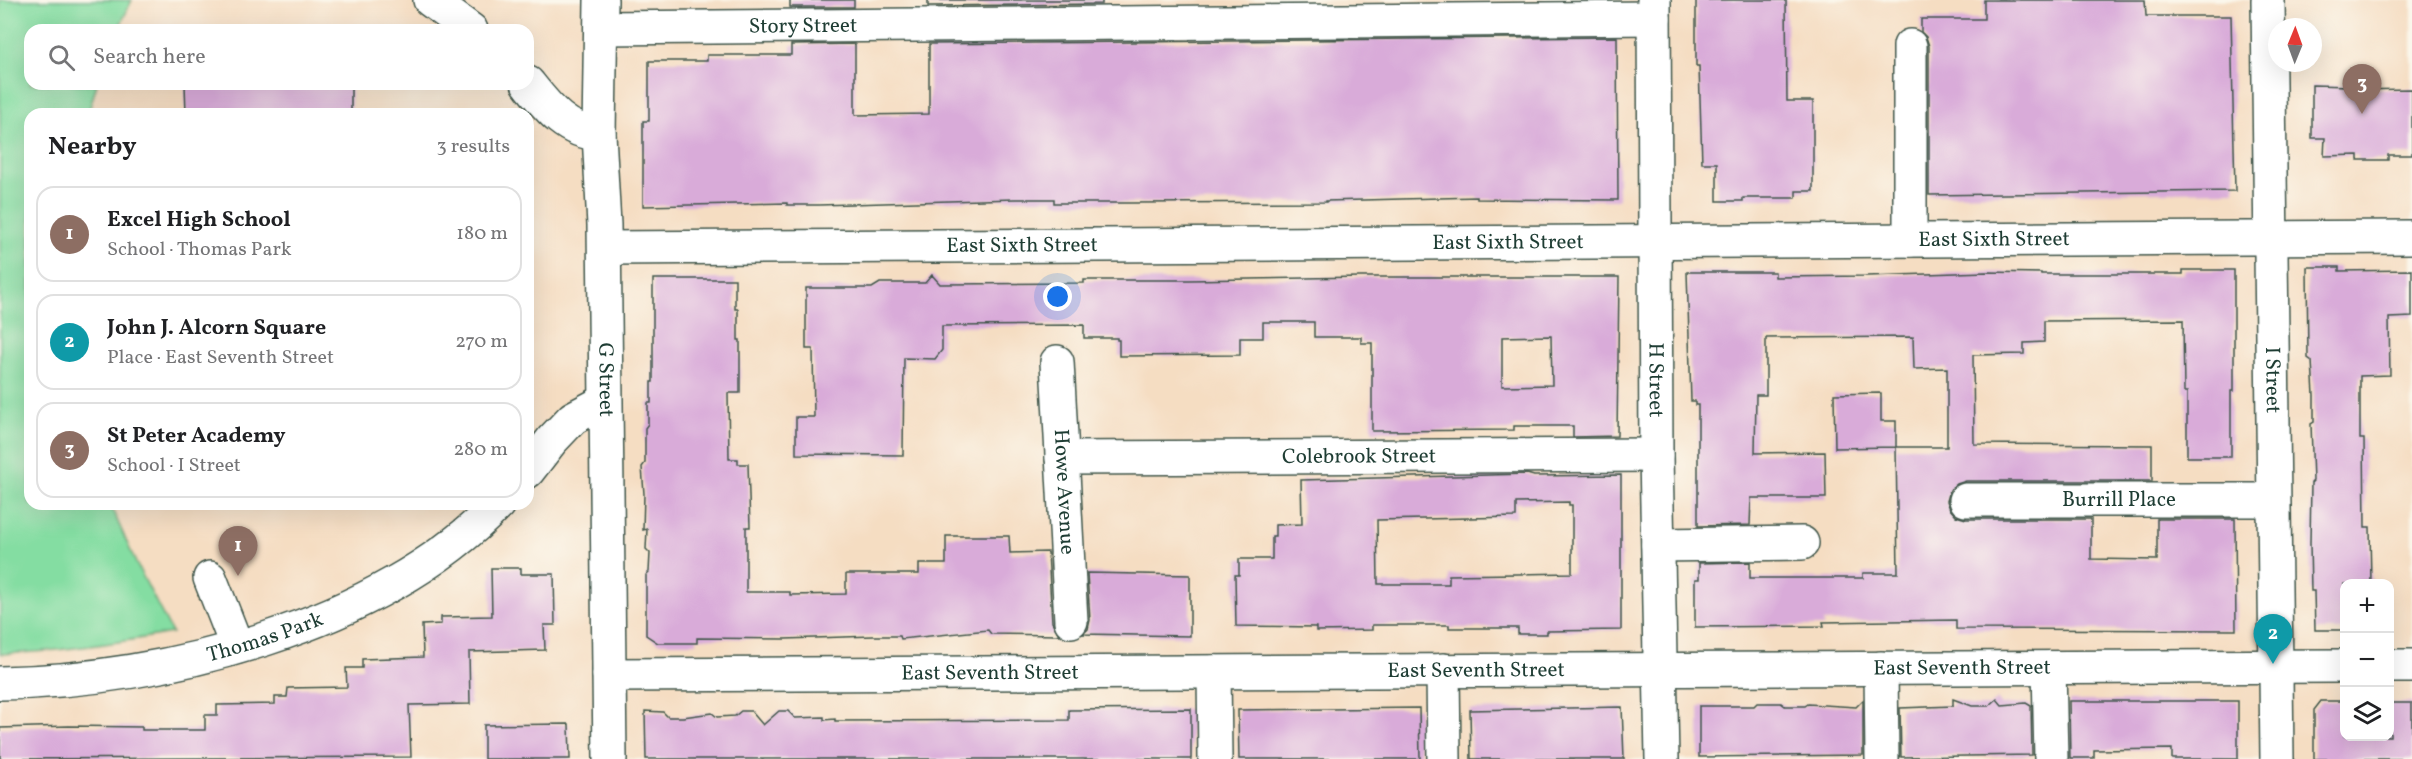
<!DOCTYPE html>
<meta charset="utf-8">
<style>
:root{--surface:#fff;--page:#f6f6f6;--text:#202124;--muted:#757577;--line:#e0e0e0;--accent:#ea580c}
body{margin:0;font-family:Vollkorn,serif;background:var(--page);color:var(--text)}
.controls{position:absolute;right:18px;bottom:18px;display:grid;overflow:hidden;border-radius:12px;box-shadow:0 6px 24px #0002}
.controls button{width:54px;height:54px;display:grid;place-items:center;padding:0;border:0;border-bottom:2px solid var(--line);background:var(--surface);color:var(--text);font:30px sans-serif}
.compass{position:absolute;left:2268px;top:18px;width:54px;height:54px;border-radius:50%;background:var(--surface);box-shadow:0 6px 24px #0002;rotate:1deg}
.you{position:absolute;left:1058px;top:297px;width:21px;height:21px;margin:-15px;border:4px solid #fff;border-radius:50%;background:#1a73e8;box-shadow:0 0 0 9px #1a73e833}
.badge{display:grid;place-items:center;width:39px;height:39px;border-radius:50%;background:var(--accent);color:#fff;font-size:20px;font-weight:700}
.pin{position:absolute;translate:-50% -50px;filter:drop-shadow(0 2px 3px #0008)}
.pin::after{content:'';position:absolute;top:32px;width:21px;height:18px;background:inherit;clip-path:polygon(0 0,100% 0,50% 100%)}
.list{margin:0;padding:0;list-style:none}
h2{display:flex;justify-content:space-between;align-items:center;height:78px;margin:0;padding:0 24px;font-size:26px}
h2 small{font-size:20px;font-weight:400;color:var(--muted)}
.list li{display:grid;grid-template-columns:39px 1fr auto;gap:18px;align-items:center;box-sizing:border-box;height:96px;margin:0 12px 12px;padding:0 12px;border:2px solid var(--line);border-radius:18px}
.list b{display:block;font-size:22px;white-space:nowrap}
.list p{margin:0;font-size:20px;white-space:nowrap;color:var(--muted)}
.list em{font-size:20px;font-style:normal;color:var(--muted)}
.icon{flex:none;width:33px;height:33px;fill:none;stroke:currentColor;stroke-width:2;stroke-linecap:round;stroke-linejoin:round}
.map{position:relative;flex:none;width:2412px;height:759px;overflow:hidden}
.search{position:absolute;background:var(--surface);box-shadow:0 6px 24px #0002;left:24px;top:24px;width:510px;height:66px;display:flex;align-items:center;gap:15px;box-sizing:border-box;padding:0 21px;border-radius:18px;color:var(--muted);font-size:22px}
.panel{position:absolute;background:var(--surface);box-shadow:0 6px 24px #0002;left:24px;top:108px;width:510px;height:402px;border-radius:18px}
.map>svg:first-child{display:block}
.green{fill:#84dda2;stroke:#528d6b;stroke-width:1.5}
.building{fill:#d9abd9;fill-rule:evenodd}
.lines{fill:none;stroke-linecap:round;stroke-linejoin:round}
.minor-casing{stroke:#3f5549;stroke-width:36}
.minor{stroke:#fff;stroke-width:33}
.labels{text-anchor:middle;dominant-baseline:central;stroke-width:5;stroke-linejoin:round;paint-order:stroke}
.street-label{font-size:21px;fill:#1f3d34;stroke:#fbf7ec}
</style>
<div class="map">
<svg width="2412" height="759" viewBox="0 0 2412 759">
<rect width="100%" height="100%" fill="#fbf7ec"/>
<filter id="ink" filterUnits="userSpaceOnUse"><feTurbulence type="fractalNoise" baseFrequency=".0167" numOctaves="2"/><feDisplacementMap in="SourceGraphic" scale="12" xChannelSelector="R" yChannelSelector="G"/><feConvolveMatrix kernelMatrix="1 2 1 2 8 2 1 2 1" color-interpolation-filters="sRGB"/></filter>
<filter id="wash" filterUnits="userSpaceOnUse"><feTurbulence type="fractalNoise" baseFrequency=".008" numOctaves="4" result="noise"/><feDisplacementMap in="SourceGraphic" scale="24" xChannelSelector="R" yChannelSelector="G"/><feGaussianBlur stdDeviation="1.35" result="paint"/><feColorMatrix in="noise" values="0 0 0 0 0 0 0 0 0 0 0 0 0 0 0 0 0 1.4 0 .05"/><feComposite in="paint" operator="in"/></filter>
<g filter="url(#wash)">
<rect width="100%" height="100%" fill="#f5ddc2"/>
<!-- green -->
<path class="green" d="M0 0H132L118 30H30V84H97L88 114H30V504H110L136 563 172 633C115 643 58 652 0 654Z"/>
<g id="blocks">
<!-- building -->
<path class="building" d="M790 0H854V7H790Z
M928 0H1102V4L928 6Z
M1696 0H1786L1787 101H1813V191H1796V198H1743V201H1717V163H1702L1699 66H1696Z
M1984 0H2145L2146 16H2231L2235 191 1929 195V46L1926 37 1921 32V19H1984Z
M1617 37 1618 200 1477 199V197L1326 201V202L1130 203H1054V199H1014L819 205H787V203L643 206V121H649V61H707V55H791V45L855 44V115L929 114V44Z
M185 84H351V114H186Z
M2312 85 2350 86V90L2412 89V155H2388V160H2358V155L2324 156 2325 138H2312Z
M2307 267H2339V271L2412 270V317L2389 318 2390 375 2360 376V439H2364L2365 527H2370L2371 584H2344V630H2315L2314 591H2311L2310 543 2311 483 2313 481 2311 424 2314 422V395L2312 361 2308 358Z
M2183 270H2234V391H2231V457H2187V392H2184L2183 320 2044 321V342L2024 343V354L1973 355 1974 444 2152 445V481H1966L1957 484 1950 490 1947 501 1950 509 1956 516 1966 519H2091V559L2157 560V519H2235L2236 630 1956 629V620L1823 622 1824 626 1695 627V579H1699V563L1750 562V578H1863V573H1898L1896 447 1835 448 1834 394 1881 393V421H1896V447H1947V368L1914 369 1913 337 1766 338V395H1756L1755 453 1825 452 1826 498H1751L1750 525 1698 526V405H1695V401H1691L1687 272H1775V277L1867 276 1986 272 2041 273V274H2183Z
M932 275 940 284 1084 283V280H1189L1361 277H1619L1617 436 1573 437V426H1514V430L1372 431V343H1361V337H1314V322H1263V338H1240V355L1119 356V340H1117V338H1084V325L942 326V350L935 359 904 358 903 455 796 454V417H814L813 349H806V288H872L880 283H925ZM1551 336 1552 385 1502 386V337Z
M653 279H735V309H738V340H740V393H728L729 459H738V464H748L750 527H746V592H790V595L846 594V574H919V564H946V536H1009L1010 553 1048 552 1052 622 1059 635 991 634 988 630 901 639 900 636H873L785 639 697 638V643H658L646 635V575L649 572 650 553 646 549 647 529 643 530 644 494 642 467 645 463V428L648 424V403H651V382H653Z
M1527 474 1534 476 1621 475V630L1547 631V634H1518V628H1449V625H1372V630L1316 631V627L1236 626 1235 575H1239V559H1272V536H1275V525L1302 524 1301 480ZM1569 502V505H1572V573L1449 575V584H1378L1377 520 1516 517V503Z
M491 568H521V574H554L555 625H544L545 650 469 652 470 704 409 705 411 757 0 759V728L69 726 142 727V730H205V715H217V705L275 704V697H287L288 688 347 687 346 668H362V659L423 657 422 625 441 624V617L492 616Z
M1087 573 1190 575V636L1083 634 1088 629 1090 620Z
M1953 699 1972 706H1989L1997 699 2002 705 2026 703 2031 706 2032 755 1901 757 1900 708 1953 706Z
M1863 700V755L1699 757V706H1754L1757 703H1781L1785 706H1805L1808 704 1856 707Z
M2069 701H2238V759H2172V749L2094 750V758H2070Z
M2321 701H2344V736H2390V703H2412V759H2314V710Z
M1622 707 1624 759H1471L1470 710Z
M1419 708 1420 759H1239L1238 710Z
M1191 709V759H646L645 711 663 712 668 717H683L712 713 717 717 735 716 741 711H751L763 725 779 711H788L795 718 824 717V720L835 719V721L1069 720V710Z
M569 724 570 759H484V725Z"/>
</g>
</g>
<g filter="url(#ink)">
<use href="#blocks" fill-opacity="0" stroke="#3f5549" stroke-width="1.5"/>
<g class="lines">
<!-- minor casing -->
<g class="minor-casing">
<g id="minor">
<path d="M430 0 471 30"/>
<path id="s1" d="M601 0 599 134 604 225 610 759"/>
<path id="s2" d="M1654 0 1656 455 1662 759"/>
<path id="s3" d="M2268 0 2277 759"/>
<path id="s4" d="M601 28 1654 18"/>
<path d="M1910 46V240"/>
<path d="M528 83C548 108 566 132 599 134"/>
<path id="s5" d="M605 248 2412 237"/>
<path id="s6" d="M1057 362 1071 621"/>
<path id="s7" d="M1062 458 1656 455"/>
<path d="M528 471 552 440 573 418 605 401"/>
<path id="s8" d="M1966 500H2272"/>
<path d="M1658 545 1802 543"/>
<path d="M210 578 237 647"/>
<path d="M2390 666H2412"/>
<path d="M1881 668 1882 759"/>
<path d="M2049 668 2051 759"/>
<path d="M1443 670 1444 759"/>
<path d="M1214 672 1215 759"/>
<path id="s9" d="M609 675 2344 666"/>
<path id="s10" d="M0 683C164 681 381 626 498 504"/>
</g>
</g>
<!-- minor -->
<use href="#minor" class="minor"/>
</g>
</g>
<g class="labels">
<!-- street labels -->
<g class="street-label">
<text stroke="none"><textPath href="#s4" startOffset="202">Story Street</textPath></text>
<text stroke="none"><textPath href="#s5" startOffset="1389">East Sixth Street</textPath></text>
<text stroke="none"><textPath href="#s5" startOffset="903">East Sixth Street</textPath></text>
<text stroke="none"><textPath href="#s5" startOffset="417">East Sixth Street</textPath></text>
<text stroke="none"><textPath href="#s1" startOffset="380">G Street</textPath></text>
<text stroke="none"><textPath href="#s2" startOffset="380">H Street</textPath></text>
<text stroke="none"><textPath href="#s3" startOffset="380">I Street</textPath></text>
<text stroke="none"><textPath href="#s7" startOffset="297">Colebrook Street</textPath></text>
<text stroke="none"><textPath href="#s6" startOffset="130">Howe Avenue</textPath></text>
<text stroke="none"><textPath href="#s8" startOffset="153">Burrill Place</textPath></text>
<text stroke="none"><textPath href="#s10" startOffset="270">Thomas Park</textPath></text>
<text stroke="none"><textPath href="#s9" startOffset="1353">East Seventh Street</textPath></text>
<text stroke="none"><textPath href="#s9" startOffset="867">East Seventh Street</textPath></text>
<text stroke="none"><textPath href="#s9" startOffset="381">East Seventh Street</textPath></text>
</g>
</g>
</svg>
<div class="controls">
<button>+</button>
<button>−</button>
<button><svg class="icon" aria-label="layers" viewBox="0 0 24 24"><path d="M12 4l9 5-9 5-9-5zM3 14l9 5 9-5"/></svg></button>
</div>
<svg class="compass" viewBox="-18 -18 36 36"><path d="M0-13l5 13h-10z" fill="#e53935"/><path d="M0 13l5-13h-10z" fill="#757577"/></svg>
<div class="you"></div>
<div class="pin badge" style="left:238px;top:576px;background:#8d6e63">1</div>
<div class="pin badge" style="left:2273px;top:664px;background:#0f9aa8">2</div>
<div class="pin badge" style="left:2362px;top:114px;background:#8d6e63">3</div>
<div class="search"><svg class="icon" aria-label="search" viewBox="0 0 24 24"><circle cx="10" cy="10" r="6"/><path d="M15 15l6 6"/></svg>Search here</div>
<section class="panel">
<h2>Nearby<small>3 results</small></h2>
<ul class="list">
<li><span class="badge" style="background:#8d6e63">1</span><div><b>Excel High School</b><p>School · Thomas Park</p></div><em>180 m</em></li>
<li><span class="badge" style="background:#0f9aa8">2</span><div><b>John J. Alcorn Square</b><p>Place · East Seventh Street</p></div><em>270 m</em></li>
<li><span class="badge" style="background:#8d6e63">3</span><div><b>St Peter Academy</b><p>School · I Street</p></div><em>280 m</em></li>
</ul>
</section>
</div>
